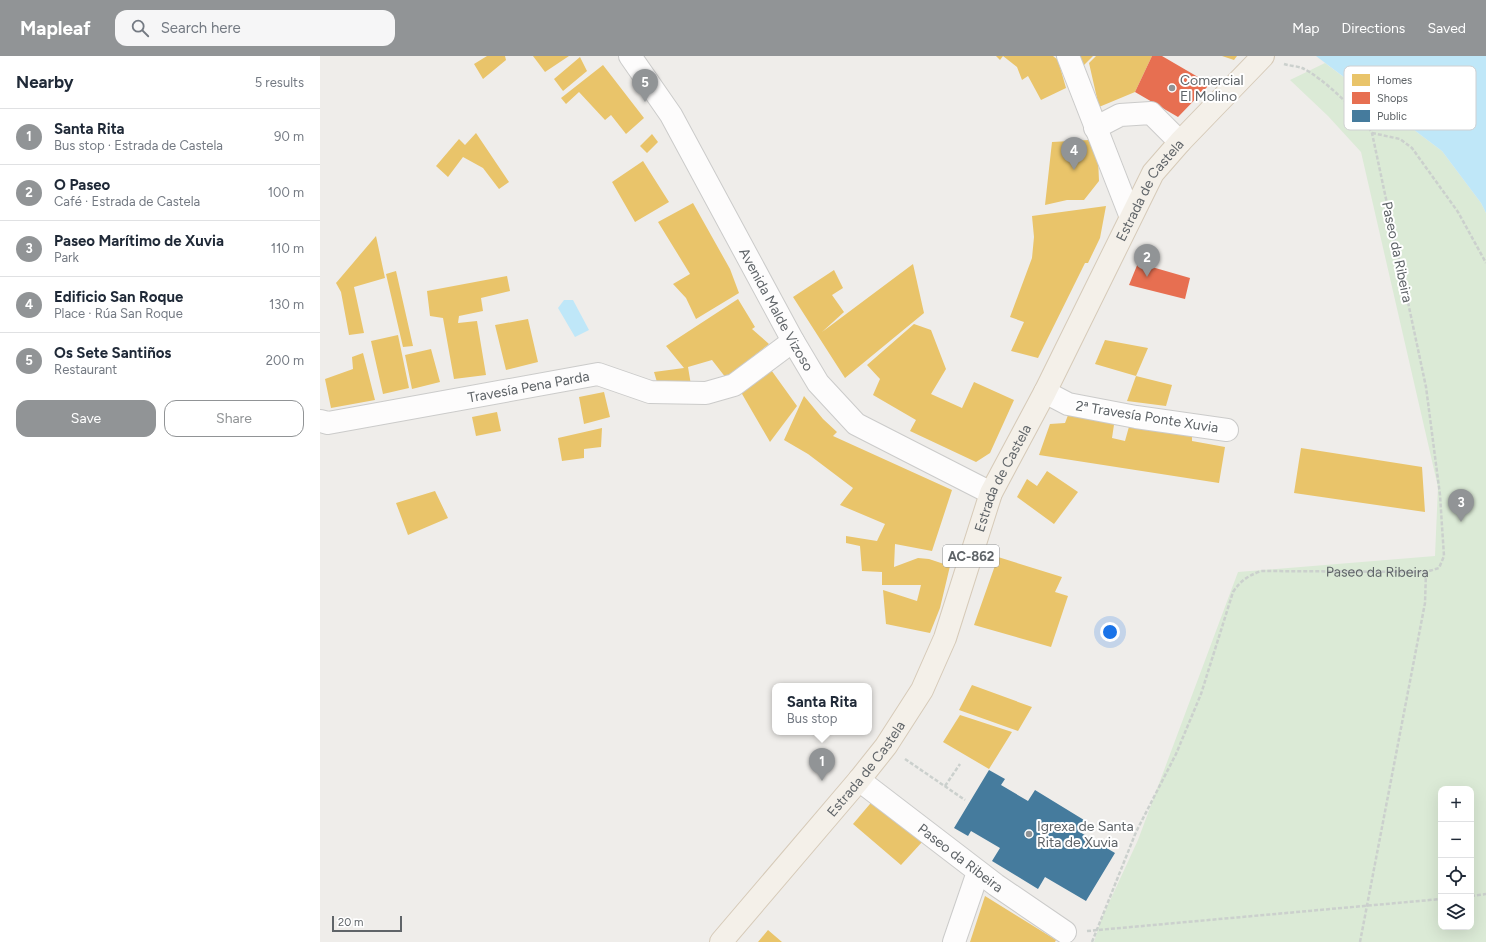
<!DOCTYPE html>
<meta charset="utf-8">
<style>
:root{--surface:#fff;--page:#f6f6f7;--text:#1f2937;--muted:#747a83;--line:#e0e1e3;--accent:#919496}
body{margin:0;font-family:Figtree,sans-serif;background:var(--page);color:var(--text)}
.controls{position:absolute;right:12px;bottom:12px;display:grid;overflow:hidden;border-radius:8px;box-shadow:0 4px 16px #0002}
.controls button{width:36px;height:36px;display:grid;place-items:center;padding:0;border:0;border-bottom:1px solid var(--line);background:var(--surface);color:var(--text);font:20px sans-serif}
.scale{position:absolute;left:12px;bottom:10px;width:70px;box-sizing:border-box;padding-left:4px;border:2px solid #5f6468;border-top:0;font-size:11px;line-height:14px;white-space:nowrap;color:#5f6468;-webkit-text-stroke:3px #fff;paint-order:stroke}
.you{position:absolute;left:790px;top:576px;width:14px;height:14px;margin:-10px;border:3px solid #fff;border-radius:50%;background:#1a73e8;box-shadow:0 0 0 6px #1a73e833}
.badge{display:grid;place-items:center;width:26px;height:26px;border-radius:50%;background:var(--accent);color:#fff;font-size:13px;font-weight:700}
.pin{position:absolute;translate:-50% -33px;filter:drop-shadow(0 1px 2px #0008)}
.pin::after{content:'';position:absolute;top:21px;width:14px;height:12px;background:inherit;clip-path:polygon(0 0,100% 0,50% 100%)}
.popup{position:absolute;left:452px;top:627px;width:100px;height:52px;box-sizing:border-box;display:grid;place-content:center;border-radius:8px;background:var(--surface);filter:drop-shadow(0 1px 3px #0005);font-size:13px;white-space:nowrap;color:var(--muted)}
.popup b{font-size:15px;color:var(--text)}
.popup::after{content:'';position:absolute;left:50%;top:100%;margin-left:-8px;border:8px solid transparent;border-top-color:var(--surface)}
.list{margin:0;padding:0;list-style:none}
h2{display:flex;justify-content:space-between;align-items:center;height:52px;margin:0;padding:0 16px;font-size:17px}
h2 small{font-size:13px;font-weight:400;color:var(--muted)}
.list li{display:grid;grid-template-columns:26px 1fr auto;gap:12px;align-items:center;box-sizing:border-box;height:56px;padding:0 16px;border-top:1px solid var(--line)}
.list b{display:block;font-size:15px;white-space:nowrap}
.list p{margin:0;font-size:13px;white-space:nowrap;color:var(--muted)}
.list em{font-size:13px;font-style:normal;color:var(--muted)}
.actions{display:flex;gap:8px;padding:12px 16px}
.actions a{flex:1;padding:9px 0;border:1px solid var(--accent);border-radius:12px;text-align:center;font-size:14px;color:var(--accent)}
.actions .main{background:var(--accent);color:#fff}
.icon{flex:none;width:22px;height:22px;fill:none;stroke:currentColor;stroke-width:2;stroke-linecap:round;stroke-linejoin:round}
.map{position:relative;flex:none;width:1166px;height:886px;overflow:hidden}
header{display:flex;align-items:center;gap:24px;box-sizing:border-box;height:56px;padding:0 20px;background:var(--accent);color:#fff}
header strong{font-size:19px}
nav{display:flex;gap:22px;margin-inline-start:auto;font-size:14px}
.search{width:280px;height:36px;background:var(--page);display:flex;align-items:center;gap:10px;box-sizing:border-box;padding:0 14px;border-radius:12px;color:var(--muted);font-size:15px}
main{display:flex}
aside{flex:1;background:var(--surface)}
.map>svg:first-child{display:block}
.green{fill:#dbead6;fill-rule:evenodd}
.water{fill:#bfe7f8}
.homes{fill:#e9c46a}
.shops{fill:#e76f51}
.public{fill:#457b9d}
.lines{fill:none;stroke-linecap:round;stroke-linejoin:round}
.minor-casing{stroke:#cbcbca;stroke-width:24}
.tertiary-casing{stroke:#cbcbca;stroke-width:24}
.primary-casing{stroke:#d6cab8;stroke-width:24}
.path{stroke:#cbd0cd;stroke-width:2.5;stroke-dasharray:4 2;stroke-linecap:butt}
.minor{stroke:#fdfcfc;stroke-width:22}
.tertiary{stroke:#fdfcfc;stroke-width:22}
.primary{stroke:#f4f0e9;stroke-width:22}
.poi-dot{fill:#919496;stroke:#fff;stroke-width:1.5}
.labels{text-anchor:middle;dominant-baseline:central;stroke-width:4;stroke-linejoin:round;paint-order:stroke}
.shield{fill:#fff;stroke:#8f9295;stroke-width:1}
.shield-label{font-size:13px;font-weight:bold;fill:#5f6468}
.poi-label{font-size:14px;fill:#5f6468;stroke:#fff;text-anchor:start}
.street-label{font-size:14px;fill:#5f6468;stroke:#fff}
.key{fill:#fff;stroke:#cfd0d2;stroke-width:1}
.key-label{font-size:11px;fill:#5f6468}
</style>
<header>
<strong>Mapleaf</strong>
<div class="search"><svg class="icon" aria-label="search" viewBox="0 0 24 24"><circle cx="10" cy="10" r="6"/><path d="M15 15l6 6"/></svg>Search here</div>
<nav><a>Map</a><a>Directions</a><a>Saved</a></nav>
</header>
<main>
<aside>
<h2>Nearby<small>5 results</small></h2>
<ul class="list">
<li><span class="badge">1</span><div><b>Santa Rita</b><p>Bus stop · Estrada de Castela</p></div><em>90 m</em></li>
<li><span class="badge">2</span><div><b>O Paseo</b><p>Café · Estrada de Castela</p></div><em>100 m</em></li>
<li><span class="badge">3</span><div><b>Paseo Marítimo de Xuvia</b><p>Park</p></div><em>110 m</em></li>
<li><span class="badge">4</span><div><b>Edificio San Roque</b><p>Place · Rúa San Roque</p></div><em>130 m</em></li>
<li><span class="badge">5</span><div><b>Os Sete Santiños</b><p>Restaurant</p></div><em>200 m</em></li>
</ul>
<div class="actions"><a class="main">Save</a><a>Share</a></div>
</aside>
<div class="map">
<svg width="1166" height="886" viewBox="0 0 1166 886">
<rect width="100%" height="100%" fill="#efedea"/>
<!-- green -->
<path class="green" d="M1005 7 1122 95 1161 147 1166 157V886H774L781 864 818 784 918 516 1115 500 1118 431 1041 96 1008 60 970 24ZM1121 733H1151V871H1121Z"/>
<!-- water -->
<path class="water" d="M996 0H1166V157L1161 147 1122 95Z
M244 244H253L269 274 255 281 238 252Z"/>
<!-- homes -->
<path class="homes" d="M167 0H185L186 4 163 23 154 8Z
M213 0H249L225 16Z
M676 0H733L738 4 746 32 721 44 708 20 702 24 697 11 683 0 680 4Z
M757 0H773L763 10Z
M776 0H832L815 36 779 51 769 7Z
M902 0H917L914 4Z
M260 1 267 15 243 35 234 23Z
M283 9 324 62 306 78 291 59 285 64 259 36 246 48 241 42Z
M156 77 189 126 179 133 163 112 143 101 128 121 116 110 139 83 145 89Z
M332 78 338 86 327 97 320 90Z
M769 84 778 102 779 125 764 144H747L725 149 732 86Z
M323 105 349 146 315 166 292 126Z
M373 147 410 213 419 237 376 263 366 242 353 228 370 218 338 166Z
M786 150 780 182 768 207H765L718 302 691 295 704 266 690 261 712 202 714 181 712 160Z
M56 180 65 222 34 231 44 277 29 279 21 236 16 227Z
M593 208 604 257 525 322 473 241 514 214 523 232 512 239 524 256 502 276Z
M76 215 93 290 83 291 66 218Z
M187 220 190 235 161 242 163 255 139 260 138 267 157 265 166 319 134 323 123 262 110 260 107 235Z
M418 243 435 271 432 273 449 288 406 322 392 304 368 311 371 329 339 333 334 316 364 312 346 290Z
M208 263 218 306 186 314 175 269Z
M594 268 611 274 626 313 611 338 642 352 654 326 694 344 670 397 656 406 590 375 596 364 553 339 560 323 547 309Z
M78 279 89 332 63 338 51 285Z
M785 284 828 292 816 320 775 308Z
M111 293 120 326 92 333 85 299Z
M43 297 55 344 11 352 5 323 33 313 32 301Z
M449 311 477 350 450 386 418 331Z
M816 320 852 329 846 350 807 345Z
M284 336 290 361 264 368 259 341Z
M484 340 503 363 517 376 513 380 632 434 612 495 575 488 574 511 598 502 609 503 630 510 620 552 610 577 566 568 563 534 597 545 601 529H562V516L542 515 540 490 526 487V480L557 485 565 468 520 449 533 432 488 398 464 384Z
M750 354 795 362 792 382 805 385 810 367 872 379V385L905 391 899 427 719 399 730 368 745 367Z
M177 356 181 375 156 380 152 361Z
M282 372 281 391 264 393V402L242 405 238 382Z
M981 392 1102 411 1105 456 974 437Z
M727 415 758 436 734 468 697 441 707 423 717 430Z
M115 435 128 462 88 479 76 447Z
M678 501 742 521 735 536 748 540 731 591 654 569Z
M652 629 712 651 698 675 639 654Z
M640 659 692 676 669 713 623 686Z
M555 742 603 785 581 809 533 768Z
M665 840 736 884 735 886H650Z
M448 874 462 886H438Z"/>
<!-- shops -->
<path class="shops" d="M832 0H842L890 28 858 61 815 36Z
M818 207 870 222 865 243 809 229Z"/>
<!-- public -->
<path class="public" d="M669 714 685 723 681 729 708 745 715 734 764 764 758 775 795 797 766 845 725 821 718 833 672 805 680 792 651 775 648 780 634 772Z"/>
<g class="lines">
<!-- minor casing -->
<g class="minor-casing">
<g id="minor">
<path d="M748 0 810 159"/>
<path d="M775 72 800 59 831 57 860 86"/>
<path d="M725 336 748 348 816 361 907 374"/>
<path id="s2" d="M0 365 8 367 278 318 330 336 386 337 414 329 473 285"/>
<path id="s3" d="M539 724 676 829 745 876"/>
<path d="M634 886 658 816"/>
</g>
</g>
<!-- tertiary casing -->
<g class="tertiary-casing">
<g id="tertiary">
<path id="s4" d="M310 0 351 59 473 285 498 327 536 368 671 437"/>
</g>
</g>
<!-- primary casing -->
<g class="primary-casing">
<g id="primary">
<path id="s5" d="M401 886 539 724 566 690 602 634 625 582 671 437 725 336 833 117 860 86 943 0"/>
</g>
</g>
<!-- path -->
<g class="path">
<path d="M1052 77 1080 83 1092 92 1138 156 1166 207"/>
<path d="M585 703 645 744"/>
<path d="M625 730 640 708"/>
<path d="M1151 840 1166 838"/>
<path d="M767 875 1121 843"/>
<path id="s1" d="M772 886 816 776 856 698 881 638 913 536C921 524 928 520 941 515L1106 516 1119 512 1124 500 1122 470 1120 439 1106 331 1052 77C1043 60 1001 20 982 12 977 10 970 10 964 8"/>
<path d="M1040 886 1105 547 1106 516"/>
</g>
<!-- minor -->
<use href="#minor" class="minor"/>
<!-- tertiary -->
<use href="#tertiary" class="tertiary"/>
<!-- primary -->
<use href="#primary" class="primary"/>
</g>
<!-- markers -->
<g class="poi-dot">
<circle cx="852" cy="32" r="4"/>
<circle cx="709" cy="778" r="4"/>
</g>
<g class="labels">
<!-- shield labels -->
<rect class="shield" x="623" y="489" width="56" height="22" rx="3"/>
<g class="shield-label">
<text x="651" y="500">AC-862</text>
</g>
<!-- poi labels -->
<g class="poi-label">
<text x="860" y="24">Comercial<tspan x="860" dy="16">El Molino</tspan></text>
<text x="717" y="770">Igrexa de Santa<tspan x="717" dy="16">Rita de Xuvia</tspan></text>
</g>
<!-- street labels -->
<g class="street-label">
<text stroke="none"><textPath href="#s5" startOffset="874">Estrada de Castela</textPath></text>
<text transform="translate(1077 196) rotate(78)">Paseo da Ribeira</text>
<text stroke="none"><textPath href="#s4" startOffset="293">Avenida Malde Vizoso</textPath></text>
<text stroke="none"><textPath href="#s2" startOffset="212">Travesía Pena Parda</textPath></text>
<text transform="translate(827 361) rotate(9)">2ª Travesía Ponte Xuvia</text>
<text stroke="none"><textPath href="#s5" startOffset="550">Estrada de Castela</textPath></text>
<text stroke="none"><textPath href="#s1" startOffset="530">Paseo da Ribeira</textPath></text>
<text stroke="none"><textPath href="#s5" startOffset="226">Estrada de Castela</textPath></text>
<text stroke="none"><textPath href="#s3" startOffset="128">Paseo da Ribeira</textPath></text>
</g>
</g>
<!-- legend -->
<rect x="1024" y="10" width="132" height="64" rx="6" class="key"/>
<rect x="1032" y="18" width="18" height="12" fill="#e9c46a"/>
<rect x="1032" y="36" width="18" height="12" fill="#e76f51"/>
<rect x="1032" y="54" width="18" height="12" fill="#457b9d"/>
<g class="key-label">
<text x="1057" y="28">Homes</text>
<text x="1057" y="46">Shops</text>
<text x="1057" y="64">Public</text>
</g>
</svg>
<div class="controls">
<button>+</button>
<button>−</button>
<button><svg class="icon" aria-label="locate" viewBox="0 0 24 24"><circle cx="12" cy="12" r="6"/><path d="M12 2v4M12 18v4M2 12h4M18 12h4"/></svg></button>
<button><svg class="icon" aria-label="layers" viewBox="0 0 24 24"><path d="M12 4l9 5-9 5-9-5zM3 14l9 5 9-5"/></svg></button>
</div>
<div class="scale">20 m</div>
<div class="you"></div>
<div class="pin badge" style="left:502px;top:725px">1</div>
<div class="popup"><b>Santa Rita</b>Bus stop</div>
<div class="pin badge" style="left:827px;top:221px">2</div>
<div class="pin badge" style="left:1141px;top:466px">3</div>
<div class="pin badge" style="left:754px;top:114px">4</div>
<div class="pin badge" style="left:325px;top:46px">5</div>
</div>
</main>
